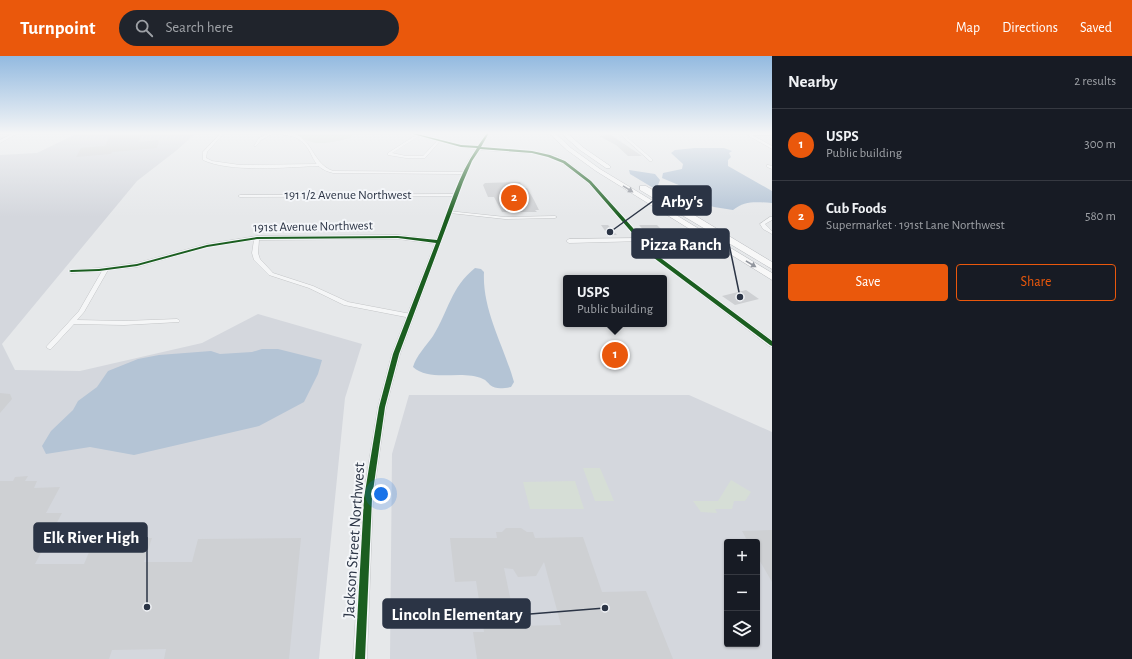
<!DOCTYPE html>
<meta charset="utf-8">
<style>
:root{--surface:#171b24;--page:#20242c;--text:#f1f3f6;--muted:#9ea1a6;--line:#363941;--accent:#ea580c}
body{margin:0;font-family:"Alegreya Sans",sans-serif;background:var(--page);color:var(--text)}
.controls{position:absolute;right:12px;bottom:12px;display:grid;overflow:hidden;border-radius:4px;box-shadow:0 1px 3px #0004}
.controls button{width:36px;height:36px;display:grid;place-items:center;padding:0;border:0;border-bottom:1px solid var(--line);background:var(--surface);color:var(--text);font:20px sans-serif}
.you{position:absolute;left:381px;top:438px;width:14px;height:14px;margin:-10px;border:3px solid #fff;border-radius:50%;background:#1a73e8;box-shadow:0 0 0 6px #1a73e833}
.badge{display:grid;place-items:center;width:26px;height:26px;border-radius:50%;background:var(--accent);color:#fff;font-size:13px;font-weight:700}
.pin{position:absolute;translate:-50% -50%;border:2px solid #fff;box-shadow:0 1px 4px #0006}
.popup{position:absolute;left:563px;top:219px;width:104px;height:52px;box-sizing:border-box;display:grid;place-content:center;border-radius:4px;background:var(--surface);filter:drop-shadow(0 1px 3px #0005);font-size:13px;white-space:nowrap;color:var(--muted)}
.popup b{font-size:15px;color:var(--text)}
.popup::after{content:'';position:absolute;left:50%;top:100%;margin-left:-8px;border:8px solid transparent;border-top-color:var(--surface)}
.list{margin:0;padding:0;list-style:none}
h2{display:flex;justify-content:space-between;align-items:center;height:52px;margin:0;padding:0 16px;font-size:17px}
h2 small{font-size:13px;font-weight:400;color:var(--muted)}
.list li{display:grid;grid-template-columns:26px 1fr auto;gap:12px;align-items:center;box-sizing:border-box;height:72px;padding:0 16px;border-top:1px solid var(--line)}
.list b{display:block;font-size:15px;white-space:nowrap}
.list p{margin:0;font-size:13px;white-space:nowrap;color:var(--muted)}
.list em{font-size:13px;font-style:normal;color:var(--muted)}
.actions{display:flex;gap:8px;padding:12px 16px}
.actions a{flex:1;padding:9px 0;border:1px solid var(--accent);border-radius:4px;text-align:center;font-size:14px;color:var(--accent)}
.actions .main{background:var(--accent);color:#fff}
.icon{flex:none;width:22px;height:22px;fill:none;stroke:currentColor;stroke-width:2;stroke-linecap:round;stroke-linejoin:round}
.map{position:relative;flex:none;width:772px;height:603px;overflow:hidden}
header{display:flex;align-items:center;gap:24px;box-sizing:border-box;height:56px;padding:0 20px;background:var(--accent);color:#fff}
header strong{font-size:19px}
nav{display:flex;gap:22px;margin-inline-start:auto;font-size:14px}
.search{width:280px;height:36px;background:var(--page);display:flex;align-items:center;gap:10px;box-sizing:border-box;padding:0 14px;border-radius:22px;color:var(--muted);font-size:15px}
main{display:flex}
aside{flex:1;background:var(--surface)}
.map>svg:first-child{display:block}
.built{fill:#d4d7dd;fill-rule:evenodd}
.green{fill:#d6ded6}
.water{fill:#b4c4d5}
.building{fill:#ced0d3;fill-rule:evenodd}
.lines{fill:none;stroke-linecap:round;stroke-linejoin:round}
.minor-casing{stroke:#c4c6c8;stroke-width:1}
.tertiary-casing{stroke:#c4c6c8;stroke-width:1}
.motorway-casing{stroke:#b8bbbf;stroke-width:1}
.minor{fill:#f5f6f7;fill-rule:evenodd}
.tertiary{fill:#f5f6f7;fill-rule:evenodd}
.motorway{fill:#f8f8f8;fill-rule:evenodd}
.cycleway-casing{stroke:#f4f6f9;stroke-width:2}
.cycleway{fill:#1b5e20;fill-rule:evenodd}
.oneway{fill:#92969e}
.labels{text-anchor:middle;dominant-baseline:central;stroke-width:4;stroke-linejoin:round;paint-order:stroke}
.far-street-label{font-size:13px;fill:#2b3445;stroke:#f4f6f9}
.street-label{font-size:16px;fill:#2b3445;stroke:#f4f6f9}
.leader{fill:none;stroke:#2b3445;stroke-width:1.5}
.callout-dot{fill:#2b3445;stroke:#f4f6f9;stroke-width:1.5}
.callout{fill:#2b3445;stroke:#2b3445;stroke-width:1.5}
.callout-label{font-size:17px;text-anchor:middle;font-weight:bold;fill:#fff}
</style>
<header>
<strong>Turnpoint</strong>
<div class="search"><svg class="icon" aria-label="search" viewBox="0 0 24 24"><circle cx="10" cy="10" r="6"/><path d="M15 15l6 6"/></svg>Search here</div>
<nav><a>Map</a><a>Directions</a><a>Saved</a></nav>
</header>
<main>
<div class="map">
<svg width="772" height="603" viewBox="0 0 772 603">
<rect width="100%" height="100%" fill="#e6e8ea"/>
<!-- built -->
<path class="built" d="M78 77H196L177 94 137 125 2 288 15 314 80 315 202 287 258 258 362 288 345 342 319 603H0V99L37 97Z
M409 339H689L772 376V603H390L392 398ZM727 486H757V588H727Z"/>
<!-- green -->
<path class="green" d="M288 77H354L350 82C338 85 321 90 309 85 302 83 296 79 288 77Z
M583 412H600L614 445H595Z
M731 424 751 436 745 445H734L732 453H715L717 457 701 456 693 445H718Z
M575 425 584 453H530L523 426Z"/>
<!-- water -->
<path class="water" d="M695 92H724L732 95 729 97 731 101 728 104V110L772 135V147C757 146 745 144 733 154L714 151 695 145H675L630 118 629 114 655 118 660 124 658 129 664 134 687 140 689 137 681 130 662 122 663 117 682 113 683 108 671 97 675 94Z
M475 212 481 213 484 216C482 254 504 290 514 326L511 331C504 332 496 334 490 329 488 327 486 324 483 323 462 313 431 327 413 311 416 300 426 290 433 280 448 256 451 231 475 212Z
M262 293H278L322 304 318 318 304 346 259 370 134 399 90 391 46 398 42 390 51 375 73 354 78 345 97 331 108 315 138 303 159 299 211 295 220 298 252 296Z"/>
<!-- building -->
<path class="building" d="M111 77H142L139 86 159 84 157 92 112 96 111 98 76 101 81 92 105 90Z
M611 79 642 100H628L616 89 599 80Z
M520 126 523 132H527L534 144 539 154H535L537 156H502L494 141H488L483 129 485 127Z
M601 169H608L617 179H608Z
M639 169H657L666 178H647Z
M746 234 759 243 735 249 722 240Z
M0 337 10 338 12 343 0 357Z
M28 420 25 425H37L34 432 60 431 46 457H62L35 508H84L95 482H152L144 506H192L198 483 301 482 289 603H164L166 593 112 594 109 603H0V425H13L15 421Z
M506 472H521L527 476H533L535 482 583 481 602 536 646 535 673 603H477L473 576H484L476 525 455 526 450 482H497L496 476H502ZM544 506 561 569 516 570 504 512 513 513 518 521 536 520Z
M772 474V526L757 500V486H748L742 475Z"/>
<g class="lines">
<!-- minor casing -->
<g class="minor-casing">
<path id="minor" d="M221 77H224L207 96 206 102 212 105 240 109 319 108 321 109 319 110C288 111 230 117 203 104V96Z
M270 77H274L261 84 256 90H254L259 82Z
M413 77H416L461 89 484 93 482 94 461 91 440 85 425 102H406L388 99V97L416 79 413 78ZM419 80 437 85 423 100H406L392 97Z
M619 77H622L652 103V105H650Z
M729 77H772V79H752L772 90V93L749 80V78H731Z
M768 109 772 110V113L767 111V109Z
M456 138 458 139V140L240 141 238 140 240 139Z
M448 155 505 161 555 160 557 161 555 162 505 163 450 157 448 156Z
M770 161H772V164L765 168 772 175V178L763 173 760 168Z
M398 179 439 184 442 186 439 188 398 183 259 184 258 197 260 203 273 217 313 230 348 246 411 258 414 260 413 261 411 262 344 249 309 232 269 219 254 204 252 197 254 184 207 191 137 211 108 214 84 256 77 264 124 265 177 263 179 264 180 265 179 266 124 269 74 268 51 293H49L46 291 79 255 102 215 71 217 68 215 69 214 99 212 137 207 207 188 257 180Z
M641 182 644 184 643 185 569 187 566 185 569 183Z"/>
</g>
<!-- tertiary casing -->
<g class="tertiary-casing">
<path id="tertiary" d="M14 77H18L0 87V84Z
M278 77C314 72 308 106 333 115L463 116 468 105 486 77H490L472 105 463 126 400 298 386 351 373 442 367 603H353L363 442 378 351 392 298 462 118 333 117C309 111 316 97 301 85 295 79 285 80 278 77Z
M482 92 538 96 557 100 570 108 592 125 658 200 772 284V291L769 290 654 202 588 127 566 110 554 102 538 98 481 94 480 93Z"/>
</g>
<!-- motorway casing -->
<g class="motorway-casing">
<path id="motorway" d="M549 77H555L571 92 600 113 772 217V224L596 115 567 94Z
M561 77H567L584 92 610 110V112H606L580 94Z
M640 130H646L772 206V213L640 134Z"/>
</g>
<!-- minor -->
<use href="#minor" class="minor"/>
<!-- tertiary -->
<use href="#tertiary" class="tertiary"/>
<!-- motorway -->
<use href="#motorway" class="motorway"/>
<!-- cycleway casing -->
<g class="cycleway-casing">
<path id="cycleway" d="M413 77 461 89 478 90 487 77H489L481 91 532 95 550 99 565 105 591 125 658 200 772 285V290L770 289 654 202 589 127 563 107 548 101 532 97 480 93 472 105 463 126 399 298 385 351 372 442 365 603H355L364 442 379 351 393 298 436 187 398 182 257 183 207 191 137 210 99 215 71 216 69 215 71 214 99 213 137 208 207 189 257 181 398 180 437 184C449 153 458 120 477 92L461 91 413 78Z"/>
</g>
<!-- cycleway -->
<use href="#cycleway" class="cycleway"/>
</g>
<!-- one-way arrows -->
<defs><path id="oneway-solid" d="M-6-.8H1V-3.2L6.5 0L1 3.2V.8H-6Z"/></defs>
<g class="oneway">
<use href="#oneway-solid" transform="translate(628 133) rotate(32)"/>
<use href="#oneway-solid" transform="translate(751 208) rotate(31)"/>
</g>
<!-- sky -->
<linearGradient id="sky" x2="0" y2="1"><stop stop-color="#93bae0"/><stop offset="0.48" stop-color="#f4f5f6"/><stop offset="1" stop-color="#f4f5f6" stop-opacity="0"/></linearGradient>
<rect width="772" height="161" fill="url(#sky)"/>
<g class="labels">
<!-- far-street labels -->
<g class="far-street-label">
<text x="348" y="139">191 1/2 Avenue Northwest</text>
<text transform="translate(313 171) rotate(-1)">191st Avenue Northwest</text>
</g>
<!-- street labels -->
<g class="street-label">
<text transform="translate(354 484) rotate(-86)">Jackson Street Northwest</text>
</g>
</g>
<!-- callouts -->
<path class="leader" d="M610 176L653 145M740 241L729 188M147 551L147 481M605 552L530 558"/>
<g class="callout-dot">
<circle cx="610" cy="176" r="4"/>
<circle cx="740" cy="241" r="4"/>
<circle cx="147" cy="551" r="4"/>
<circle cx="605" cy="552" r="4"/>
</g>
<g class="callout">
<rect x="653" y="130" width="58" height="29" rx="4"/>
<rect x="632" y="173" width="97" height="29" rx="4"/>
<rect x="34" y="467" width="113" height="29" rx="4"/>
<rect x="383" y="543" width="147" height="29" rx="4"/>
</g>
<g class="callout-label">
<text x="682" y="151">Arby's</text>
<text x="681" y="194">Pizza Ranch</text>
<text x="91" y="487">Elk River High</text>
<text x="457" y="564">Lincoln Elementary</text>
</g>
</svg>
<div class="controls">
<button>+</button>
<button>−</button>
<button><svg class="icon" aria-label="layers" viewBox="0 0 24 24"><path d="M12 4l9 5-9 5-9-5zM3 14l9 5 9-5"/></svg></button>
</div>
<div class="you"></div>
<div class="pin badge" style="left:615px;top:299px">1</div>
<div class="popup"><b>USPS</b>Public building</div>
<div class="pin badge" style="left:514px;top:142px">2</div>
</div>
<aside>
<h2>Nearby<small>2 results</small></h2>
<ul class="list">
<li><span class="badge">1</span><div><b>USPS</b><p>Public building</p></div><em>300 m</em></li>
<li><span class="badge">2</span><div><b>Cub Foods</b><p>Supermarket · 191st Lane Northwest</p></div><em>580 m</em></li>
</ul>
<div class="actions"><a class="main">Save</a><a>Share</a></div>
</aside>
</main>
